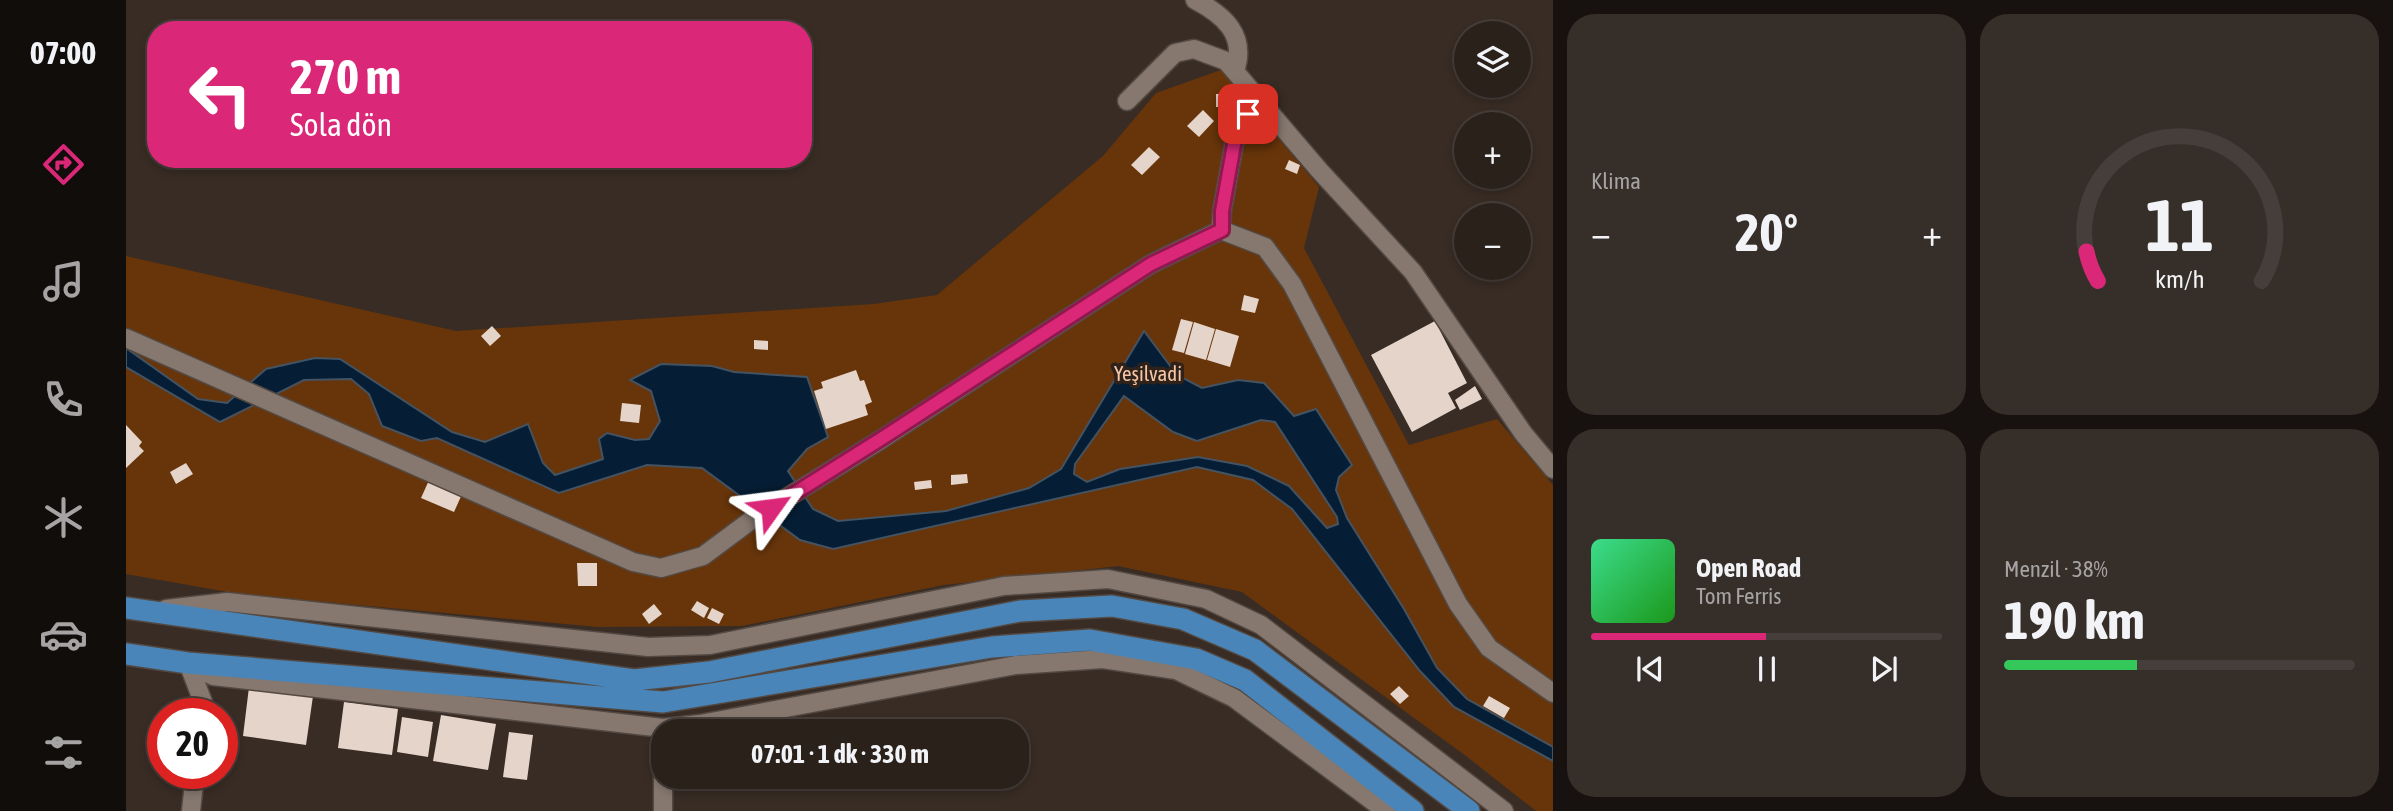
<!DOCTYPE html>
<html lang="tr">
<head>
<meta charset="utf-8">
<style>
  body { margin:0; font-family:"Asap Condensed",sans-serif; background:#362e28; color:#f1f3f6; height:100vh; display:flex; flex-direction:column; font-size:26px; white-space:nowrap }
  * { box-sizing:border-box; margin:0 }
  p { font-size:23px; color:#a5a3a3 }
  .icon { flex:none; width:38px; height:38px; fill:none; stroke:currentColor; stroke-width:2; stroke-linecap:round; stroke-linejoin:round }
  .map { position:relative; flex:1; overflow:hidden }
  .sheet { display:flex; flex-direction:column; gap:14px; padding:14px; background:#17120f; width:840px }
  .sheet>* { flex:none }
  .top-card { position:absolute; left:21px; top:21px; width:665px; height:147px; border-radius:28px; box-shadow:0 4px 10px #0003,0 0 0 2px #463e3a; background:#db2777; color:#fff; overflow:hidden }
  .fabs { position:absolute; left:1328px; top:21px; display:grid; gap:14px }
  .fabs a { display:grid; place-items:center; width:77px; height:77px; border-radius:50%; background:#2a211b; box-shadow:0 4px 10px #0003,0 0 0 2px #463e3a; font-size:35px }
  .speed { position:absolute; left:21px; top:698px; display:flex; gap:14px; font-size:35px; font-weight:700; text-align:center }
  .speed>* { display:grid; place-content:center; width:91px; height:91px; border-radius:50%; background:#2a211b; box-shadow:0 4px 10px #0003,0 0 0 2px #463e3a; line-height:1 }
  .speed .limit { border:10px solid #d22; background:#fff; color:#111 }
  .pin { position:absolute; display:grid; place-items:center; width:60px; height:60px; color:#fff; margin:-30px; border-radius:14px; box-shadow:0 4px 10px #0006 }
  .me { position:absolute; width:77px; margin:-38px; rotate:59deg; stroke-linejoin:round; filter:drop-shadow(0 0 5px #0008) }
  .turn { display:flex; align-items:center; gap:24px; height:147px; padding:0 28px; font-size:32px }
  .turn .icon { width:91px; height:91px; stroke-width:2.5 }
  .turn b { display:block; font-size:49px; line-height:60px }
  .big { font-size:52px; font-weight:700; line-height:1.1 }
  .sheet .widget { flex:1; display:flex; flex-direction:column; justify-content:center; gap:10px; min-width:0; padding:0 24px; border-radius:28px; background:#362e28 }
  .sheet .dial { align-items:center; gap:0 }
  .dial svg { height:182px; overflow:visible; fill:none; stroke:#463e3a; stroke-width:7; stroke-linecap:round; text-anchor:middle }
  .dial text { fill:#f1f3f6; stroke:none }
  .song { display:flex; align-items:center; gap:21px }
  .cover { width:84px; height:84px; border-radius:10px; background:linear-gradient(135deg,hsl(150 70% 55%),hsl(120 70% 35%)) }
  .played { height:7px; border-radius:4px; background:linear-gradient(90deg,#db2777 50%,#463e3a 50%) }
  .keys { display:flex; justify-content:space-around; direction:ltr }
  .heat { display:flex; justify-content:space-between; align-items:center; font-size:38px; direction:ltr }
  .charge { height:10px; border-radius:5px; background:linear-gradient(90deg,#34c759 38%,#463e3a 0) }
  .sheet .tiles { flex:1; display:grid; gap:14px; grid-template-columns:repeat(2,1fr) }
  .trip { position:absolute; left:525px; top:719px; width:378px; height:70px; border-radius:28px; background:#2a211b; box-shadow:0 4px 10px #0003,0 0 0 2px #463e3a; font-weight:700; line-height:70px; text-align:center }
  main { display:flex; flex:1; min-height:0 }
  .dock { display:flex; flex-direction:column; width:126px; justify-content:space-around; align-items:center; background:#110d0b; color:#a5a3a3 }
  .dock .icon { width:49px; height:49px }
  .dock .selected { color:#db2777 }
  .dock b { font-size:32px; color:#f1f3f6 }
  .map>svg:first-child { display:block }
  .green { fill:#68350a }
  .water { fill:#051e35; stroke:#445362; stroke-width:2; fill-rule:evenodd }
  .building { fill:#e4d4ca }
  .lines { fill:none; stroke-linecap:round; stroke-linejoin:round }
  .minor-casing { stroke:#534942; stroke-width:21 }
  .major-casing { stroke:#534942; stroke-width:24 }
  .minor { stroke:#86786f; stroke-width:18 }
  .major { stroke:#4985b8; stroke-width:21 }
  .route-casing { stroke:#8e194d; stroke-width:18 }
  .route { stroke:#db2777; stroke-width:12 }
  .labels { text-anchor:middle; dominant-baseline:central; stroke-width:7; stroke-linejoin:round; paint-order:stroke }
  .park-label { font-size:21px; fill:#f7c5a4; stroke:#2e221b }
</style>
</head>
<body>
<main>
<nav class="dock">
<b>07:00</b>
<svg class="icon selected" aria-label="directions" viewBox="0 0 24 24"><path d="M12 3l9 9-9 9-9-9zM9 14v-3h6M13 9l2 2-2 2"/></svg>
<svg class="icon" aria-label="music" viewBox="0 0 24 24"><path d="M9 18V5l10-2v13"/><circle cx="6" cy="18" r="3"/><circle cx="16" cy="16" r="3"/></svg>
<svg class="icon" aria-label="phone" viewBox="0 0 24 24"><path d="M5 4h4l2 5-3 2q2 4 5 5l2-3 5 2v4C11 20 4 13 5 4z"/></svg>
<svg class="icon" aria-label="climate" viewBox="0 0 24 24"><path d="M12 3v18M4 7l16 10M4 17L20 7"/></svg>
<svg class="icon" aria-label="car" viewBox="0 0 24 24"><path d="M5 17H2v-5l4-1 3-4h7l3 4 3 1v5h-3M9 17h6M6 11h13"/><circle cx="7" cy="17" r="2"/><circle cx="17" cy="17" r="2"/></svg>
<svg class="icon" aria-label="filters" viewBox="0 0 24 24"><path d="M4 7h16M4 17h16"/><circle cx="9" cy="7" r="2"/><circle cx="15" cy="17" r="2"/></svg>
</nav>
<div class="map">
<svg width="1427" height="811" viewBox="0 0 1427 811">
  <rect width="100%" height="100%" fill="#382c24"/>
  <!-- green -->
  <path class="green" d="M1095 70 1193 187 1178 248 1283 445 1371 419 1427 485V811H1410L1340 756 1116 592 992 566 818 585 616 626 472 627 113 594 0 574V256L330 331 748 304 811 295 977 156 1030 93Z"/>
  <!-- water -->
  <path class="water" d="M1018 331 1051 375 1076 388 1112 380 1138 383 1168 416 1190 409 1226 465 1213 477 1210 490 1221 518 1278 609 1311 668 1341 699 1427 747V761L1328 707 1294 671 1166 509 1127 480 1071 467 707 549 674 540 576 468 521 465 433 493 311 438 295 441 256 426 243 394 225 379 178 380 94 422 0 367V348L72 399 101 403 140 369 189 358 214 359 326 432 359 442 402 424 417 463 429 475 477 459 473 439 481 433 509 440 523 439 534 421 525 391 504 380 535 364 586 366 608 372 681 377 702 437 681 449 662 471 687 509 712 521 820 511 903 488 935 469ZM998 396 1047 432 1071 441 1135 420 1149 422 1211 517 1212 524 1201 528 1163 486 1121 466 1072 457 994 469 961 482 948 474 949 464Z"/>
  <!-- building -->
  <path class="building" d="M1090 94H1102V107H1090Z
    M1077 110 1088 121 1073 137 1061 126Z
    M1023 147 1034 157 1016 175 1005 165Z
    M1163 160 1174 165 1171 174 1159 169Z
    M1118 295 1133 299 1129 313 1115 310Z
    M1055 319 1067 322 1058 353 1046 350Z
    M1309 321 1341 383 1322 393 1330 408 1286 432 1245 355Z
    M1068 322 1089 329 1080 360 1059 354Z
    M366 326 375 336 364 346 355 336Z
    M1090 329 1113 336 1104 367 1081 360Z
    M628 340 642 341V350L628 349Z
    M730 370 734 381 738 380 746 402 739 405 742 415 700 429 688 391 697 388 695 382Z
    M1349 386 1356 399 1334 410 1329 400Z
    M496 403 515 405 513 423 494 421Z
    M0 425 16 442 13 446 18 451 0 468Z
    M60 463 67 474 50 484 44 472Z
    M841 474 842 483 825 485V475Z
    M304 478 337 492 328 512 295 498Z
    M805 480 806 488 789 490 788 482Z
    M451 563H471V586H452Z
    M571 601 583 608 578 618 565 610Z
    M528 604 536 614 523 624 516 614Z
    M586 608 598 614 593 624 581 618Z
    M1273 686 1283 696 1274 704 1264 694Z
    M123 687 187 696 180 745 117 736Z
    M1363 696 1384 708 1378 718 1357 706Z
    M218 702 272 709 266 755 212 748Z
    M315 715 370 724 362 770 307 761Z
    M276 717 307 722 302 757 271 752Z
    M383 732 407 735 401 780 377 777Z"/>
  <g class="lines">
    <defs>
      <path id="minor" d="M1069 0C1098 15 1121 35 1109 71
        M1001 101 1049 53 1068 49 1100 61 1193 170 1287 272 1397 433 1427 469
        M1095 230 1096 211 1111 128 1134 100
        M0 338 507 562 535 568 577 556 628 518 756 439 1025 264 1095 230 1139 247 1166 284 1332 604 1363 648 1427 693
        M40 609 101 602 522 647 584 645 878 586 982 579 1080 599 1135 625 1378 811
        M62 663 77 702 76 714
        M65 665 87 676 537 728 574 724 890 665 977 659 1050 670 1108 698 1260 811
        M65 811 69 774
        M537 811V728"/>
      <path id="major" d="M0 608 508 680 583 672 894 611 986 606 1057 619 1129 650 1343 811
        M0 654 62 663 537 702 866 647 964 640 1070 659 1119 680 1287 811"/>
    </defs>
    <!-- minor casing -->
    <use href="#minor" class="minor-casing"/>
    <!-- major casing -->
    <use href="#major" class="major-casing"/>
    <!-- minor -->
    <use href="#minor" class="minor"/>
    <!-- major -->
    <use href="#major" class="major"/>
  </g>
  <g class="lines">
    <defs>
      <path id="route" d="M645 508 755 439 1025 264 1096 230V211L1111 128 1122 114"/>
    </defs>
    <!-- route casing -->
    <use href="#route" class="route-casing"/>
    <!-- route -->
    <use href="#route" class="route"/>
  </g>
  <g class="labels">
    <!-- park labels -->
    <g class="park-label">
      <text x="1022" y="373">Yeşilvadi</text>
    </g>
  </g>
</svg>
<div class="fabs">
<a><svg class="icon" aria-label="layers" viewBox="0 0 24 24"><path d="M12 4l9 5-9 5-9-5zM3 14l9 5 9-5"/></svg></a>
<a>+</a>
<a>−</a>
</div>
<div class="speed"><div class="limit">20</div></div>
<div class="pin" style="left:1122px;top:114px;background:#d93025"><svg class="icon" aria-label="arrive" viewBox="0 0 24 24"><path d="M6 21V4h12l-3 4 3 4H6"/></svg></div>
<svg class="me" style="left:645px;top:508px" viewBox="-20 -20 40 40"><path d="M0-17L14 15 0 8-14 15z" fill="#db2777" stroke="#fff" stroke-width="4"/></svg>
<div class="trip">07:01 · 1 dk · 330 m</div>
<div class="top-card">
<div class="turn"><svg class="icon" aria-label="left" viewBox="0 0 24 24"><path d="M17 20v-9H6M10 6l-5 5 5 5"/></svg><div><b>270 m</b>Sola dön</div></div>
</div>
</div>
<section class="sheet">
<div class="tiles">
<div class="widget"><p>Klima</p>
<div class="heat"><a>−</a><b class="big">20°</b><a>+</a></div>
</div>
<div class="widget dial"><svg viewBox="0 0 100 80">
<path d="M14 69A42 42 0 1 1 86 69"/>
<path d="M14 69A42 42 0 0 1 9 56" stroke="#db2777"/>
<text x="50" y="56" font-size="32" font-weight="700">11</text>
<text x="50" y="72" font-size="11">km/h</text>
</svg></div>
<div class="widget">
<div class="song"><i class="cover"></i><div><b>Open Road</b><p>Tom Ferris</p></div></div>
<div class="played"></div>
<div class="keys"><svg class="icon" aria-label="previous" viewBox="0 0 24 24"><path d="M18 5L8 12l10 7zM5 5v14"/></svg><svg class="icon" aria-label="pause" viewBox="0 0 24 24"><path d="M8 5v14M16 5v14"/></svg><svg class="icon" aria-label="next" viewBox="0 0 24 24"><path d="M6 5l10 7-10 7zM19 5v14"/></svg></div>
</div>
<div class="widget"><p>Menzil · 38%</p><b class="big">190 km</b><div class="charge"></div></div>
</div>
</section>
</main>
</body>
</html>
